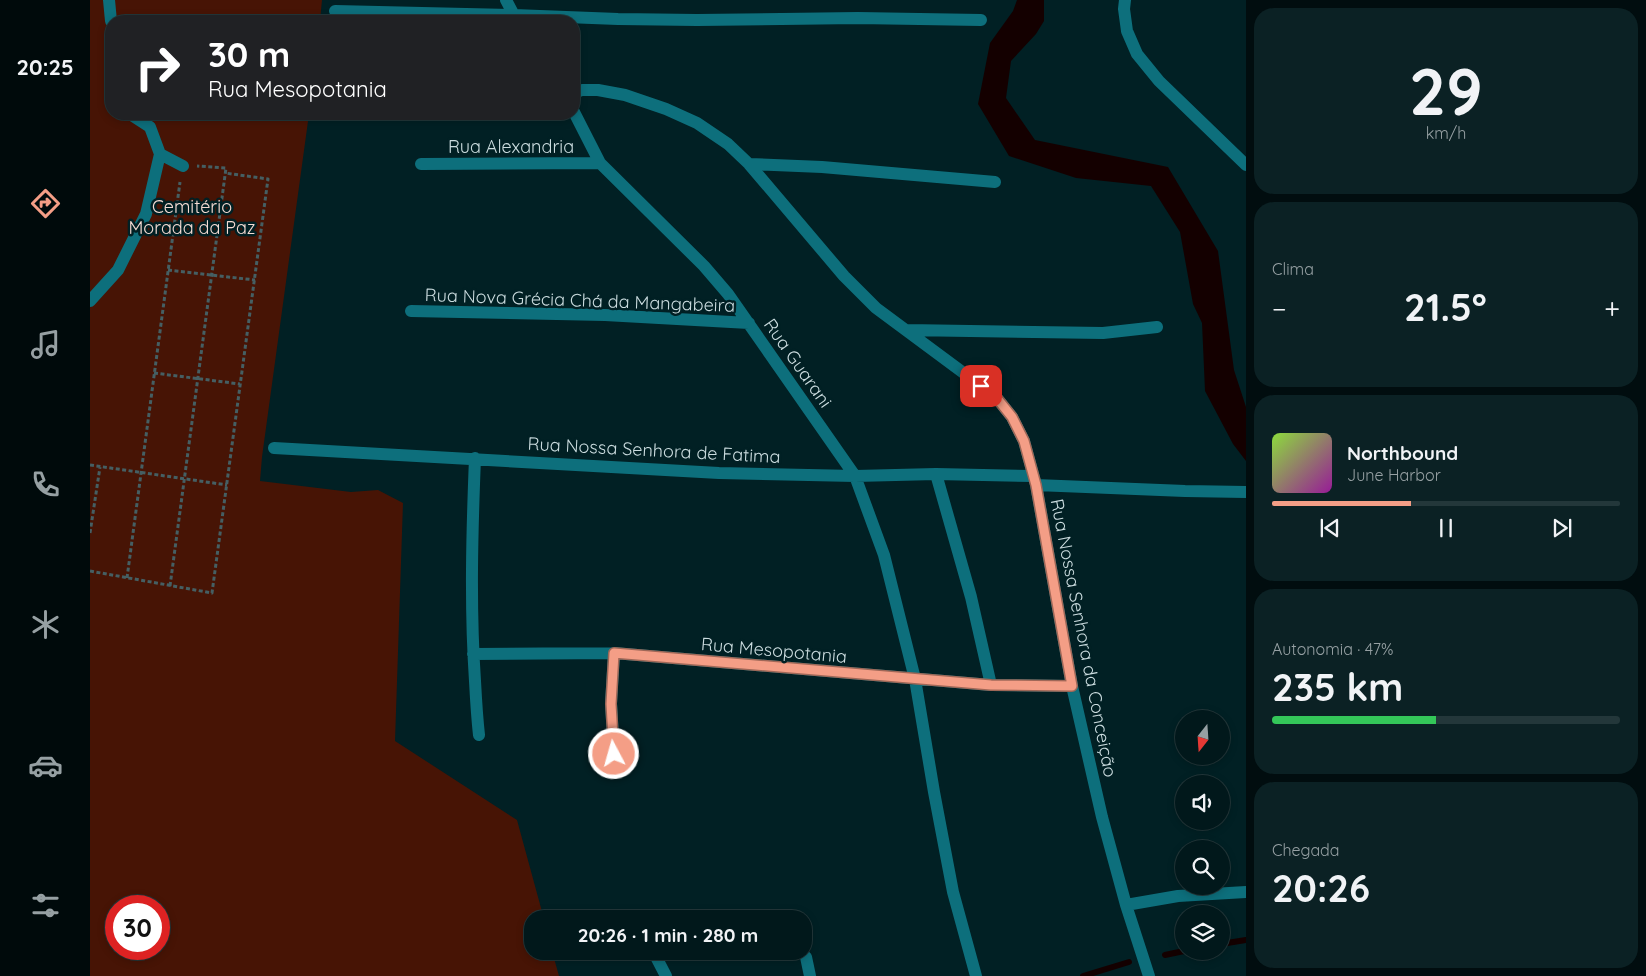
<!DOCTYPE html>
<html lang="pt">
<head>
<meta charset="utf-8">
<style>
  body { margin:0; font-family:Quicksand,sans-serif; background:#0b2124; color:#f1f3f6; height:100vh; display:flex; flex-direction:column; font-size:19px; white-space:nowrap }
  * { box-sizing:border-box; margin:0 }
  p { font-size:16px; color:#96a0a3 }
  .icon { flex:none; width:28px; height:28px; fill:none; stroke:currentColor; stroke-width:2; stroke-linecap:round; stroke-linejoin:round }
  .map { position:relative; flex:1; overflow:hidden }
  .details { display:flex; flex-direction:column; gap:8px; padding:8px; background:#010d0f; width:400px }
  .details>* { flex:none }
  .banner { position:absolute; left:15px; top:15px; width:475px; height:105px; border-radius:20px; box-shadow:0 2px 8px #0003,0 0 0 1px #23373a; background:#202124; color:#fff; overflow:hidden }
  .needle { width:32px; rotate:197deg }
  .controls { position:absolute; left:1085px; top:710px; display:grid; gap:10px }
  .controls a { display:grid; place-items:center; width:55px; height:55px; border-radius:50%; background:#01181b; box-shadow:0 2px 8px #0003,0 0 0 1px #23373a; font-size:25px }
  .speed { position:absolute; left:15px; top:895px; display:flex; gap:10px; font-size:25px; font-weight:700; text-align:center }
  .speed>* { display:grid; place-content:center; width:65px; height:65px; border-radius:50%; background:#01181b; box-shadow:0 2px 8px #0003,0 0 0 1px #23373a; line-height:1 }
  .speed .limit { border:8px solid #d22; background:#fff; color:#111 }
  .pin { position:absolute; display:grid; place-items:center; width:42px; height:42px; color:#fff; margin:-21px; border-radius:10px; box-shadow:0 2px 8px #0006 }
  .me { position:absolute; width:55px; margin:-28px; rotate:354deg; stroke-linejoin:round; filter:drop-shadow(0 0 4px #0008) }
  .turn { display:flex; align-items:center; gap:18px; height:105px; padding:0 20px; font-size:22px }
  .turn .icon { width:65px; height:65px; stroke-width:2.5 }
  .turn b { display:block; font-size:35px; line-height:42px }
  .big { font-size:38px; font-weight:700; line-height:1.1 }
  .details .card { flex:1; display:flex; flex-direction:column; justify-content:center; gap:8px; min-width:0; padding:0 18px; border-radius:20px; background:#0b2124 }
  .details .dial { align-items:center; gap:0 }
  .dial b { font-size:65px; line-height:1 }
  .song { display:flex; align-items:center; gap:15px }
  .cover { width:60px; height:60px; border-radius:8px; background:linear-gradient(135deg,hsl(90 70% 55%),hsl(300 70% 35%)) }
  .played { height:5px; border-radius:2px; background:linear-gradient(90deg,#f49e86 40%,#23373a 40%) }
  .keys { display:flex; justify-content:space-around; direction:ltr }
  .heat { display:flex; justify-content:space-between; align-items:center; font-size:28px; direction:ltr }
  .charge { height:8px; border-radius:4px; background:linear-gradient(90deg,#34c759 47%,#23373a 0) }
  .trip { position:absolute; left:434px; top:910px; width:288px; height:50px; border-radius:20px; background:#01181b; box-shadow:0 2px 8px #0003,0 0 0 1px #23373a; font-weight:700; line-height:50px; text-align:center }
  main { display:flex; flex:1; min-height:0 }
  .tab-bar { display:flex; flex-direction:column; width:90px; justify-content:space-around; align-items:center; background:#000a0b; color:#96a0a3 }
  .tab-bar .icon { width:35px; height:35px }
  .tab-bar .on { color:#f49e86 }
  .tab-bar b { font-size:22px; color:#f1f3f6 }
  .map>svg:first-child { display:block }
  .green { fill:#471405; fill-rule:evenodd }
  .water { fill:#140000 }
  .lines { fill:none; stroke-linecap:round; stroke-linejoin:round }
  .stream { stroke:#140000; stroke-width:6 }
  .path { stroke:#455f63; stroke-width:3; stroke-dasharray:4 2.5; stroke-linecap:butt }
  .minor { stroke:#0d6f7c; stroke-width:12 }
  .route-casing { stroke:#9f6757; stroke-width:12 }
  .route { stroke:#f49e86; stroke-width:9 }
  .labels { text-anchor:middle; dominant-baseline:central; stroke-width:5; stroke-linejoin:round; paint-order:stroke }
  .street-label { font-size:18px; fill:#cbdcdf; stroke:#012024 }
  .park-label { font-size:18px; fill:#f5dbd3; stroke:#012024 }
</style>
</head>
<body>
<main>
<nav class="tab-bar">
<b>20:25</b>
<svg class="icon on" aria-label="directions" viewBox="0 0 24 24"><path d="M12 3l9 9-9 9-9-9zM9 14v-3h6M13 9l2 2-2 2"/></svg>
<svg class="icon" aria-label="music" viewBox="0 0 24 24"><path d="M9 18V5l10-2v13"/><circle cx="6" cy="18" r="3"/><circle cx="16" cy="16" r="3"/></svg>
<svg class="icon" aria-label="phone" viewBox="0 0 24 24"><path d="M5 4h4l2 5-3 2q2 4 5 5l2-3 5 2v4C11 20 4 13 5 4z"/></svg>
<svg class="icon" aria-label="climate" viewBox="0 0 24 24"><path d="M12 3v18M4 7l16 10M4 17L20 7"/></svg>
<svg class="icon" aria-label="car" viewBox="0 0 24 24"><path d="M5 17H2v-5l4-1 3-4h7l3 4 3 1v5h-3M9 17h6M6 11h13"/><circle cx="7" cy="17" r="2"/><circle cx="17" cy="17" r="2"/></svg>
<svg class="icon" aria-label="filters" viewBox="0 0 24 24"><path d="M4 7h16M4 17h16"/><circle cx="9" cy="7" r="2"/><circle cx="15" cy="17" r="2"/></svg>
</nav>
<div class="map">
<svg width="1156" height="976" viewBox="0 0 1156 976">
  <rect width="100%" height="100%" fill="#012024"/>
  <!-- green -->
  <path class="green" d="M0 0H232L230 21H21V114H219L172 457 170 481 261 492 288 490 313 503 305 741 427 820 454 919H442V951H462L469 976H0ZM26 906H69V949H26Z"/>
  <!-- water -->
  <path class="water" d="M927 0H954V21L946 34 921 61 916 98 945 140 1078 167 1128 251 1144 370 1156 407V461L1143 444 1115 391 1112 323 1103 304 1090 232 1061 186 986 178 919 156 888 104 900 43 923 11Z"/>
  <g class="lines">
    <!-- stream -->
    <path class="stream" d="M1131 944 1156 940
      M1075 955 1094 951
      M993 976 1039 962"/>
    <!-- path -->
    <path class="path" d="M78 270 165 280
      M64 373 150 384
      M0 465 137 485
      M0 533 10 467
      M0 571 122 593 178 179 135 173
      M37 578 90 182
      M80 586 136 168 107 166"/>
    <!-- minor -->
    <path class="minor" d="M19 0 21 21
      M416 0 426 19
      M1035 0 1034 9 1037 31 1047 54 1069 81 1156 165
      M245 11 424 15 528 19 607 20 768 18 891 20
      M484 93 492 90H508L535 95 576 109 607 123 638 144 659 164 754 276 786 308 906 397 922 417 934 441 946 485 982 686 1012 817 1036 905 1059 976
      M484 112 510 163 614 266 638 294 765 476 794 555 825 679 844 792 863 892 886 976
      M40 114 60 127 70 154 93 166
      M331 164 510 163
      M659 164 732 167 905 182
      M0 301 28 270 56 214 70 154
      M321 311 515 315 659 323
      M816 330 1013 333 1067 327
      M184 448 629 473 765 476 846 474 943 476
      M385 458C382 533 380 607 385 681 386 700 387 717 389 735
      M846 474 881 597 901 685
      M946 485 1095 491 1156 492
      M524 653 521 703 524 754
      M383 654 524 653 901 685 982 686
      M1036 905 1088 896 1156 892
      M563 951 576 976
      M716 957 720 976"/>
  </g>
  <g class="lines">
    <defs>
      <path id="route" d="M524 754 521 704 524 653 901 685 982 686 946 485 934 441 922 417 906 397 891 386"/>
    </defs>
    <!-- route casing -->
    <use href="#route" class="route-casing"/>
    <!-- route -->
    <use href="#route" class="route"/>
  </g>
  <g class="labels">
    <!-- street labels -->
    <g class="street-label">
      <text x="421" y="146">Rua Alexandria</text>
      <text transform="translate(490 300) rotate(2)">Rua Nova Grécia Chá da Mangabeira</text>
      <text transform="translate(708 363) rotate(55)">Rua Guarani</text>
      <text transform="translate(564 450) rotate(3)">Rua Nossa Senhora de Fatima</text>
      <text transform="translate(994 638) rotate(79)">Rua Nossa Senhora da Conceição</text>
      <text transform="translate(684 650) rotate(5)">Rua Mesopotania</text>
    </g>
    <!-- park labels -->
    <g class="park-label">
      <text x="102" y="206">Cemitério<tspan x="102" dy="21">Morada da Paz</tspan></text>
    </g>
  </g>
</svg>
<div class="controls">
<a><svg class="needle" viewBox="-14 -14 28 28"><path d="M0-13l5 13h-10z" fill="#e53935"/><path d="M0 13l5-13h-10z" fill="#96a0a3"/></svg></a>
<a><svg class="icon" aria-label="sound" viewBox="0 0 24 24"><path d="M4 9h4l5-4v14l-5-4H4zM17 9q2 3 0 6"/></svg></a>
<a><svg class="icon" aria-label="search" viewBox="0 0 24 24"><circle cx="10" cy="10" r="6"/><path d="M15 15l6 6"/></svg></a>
<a><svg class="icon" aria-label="layers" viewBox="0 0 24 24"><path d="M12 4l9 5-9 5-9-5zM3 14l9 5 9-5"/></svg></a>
</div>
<div class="speed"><div class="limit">30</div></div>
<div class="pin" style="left:891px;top:386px;background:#d93025"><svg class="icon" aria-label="arrive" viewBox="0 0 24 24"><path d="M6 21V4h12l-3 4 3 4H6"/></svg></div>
<svg class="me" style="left:524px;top:754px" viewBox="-20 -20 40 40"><circle r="17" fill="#f49e86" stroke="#fff" stroke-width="3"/><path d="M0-11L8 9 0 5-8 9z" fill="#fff"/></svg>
<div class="trip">20:26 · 1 min · 280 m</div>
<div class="banner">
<div class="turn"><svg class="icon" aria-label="right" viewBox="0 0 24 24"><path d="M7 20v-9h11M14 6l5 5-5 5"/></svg><div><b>30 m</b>Rua Mesopotania</div></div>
</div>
</div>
<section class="details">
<div class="card dial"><b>29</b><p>km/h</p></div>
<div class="card"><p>Clima</p>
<div class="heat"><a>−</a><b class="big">21.5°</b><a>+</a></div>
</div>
<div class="card">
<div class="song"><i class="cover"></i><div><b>Northbound</b><p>June Harbor</p></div></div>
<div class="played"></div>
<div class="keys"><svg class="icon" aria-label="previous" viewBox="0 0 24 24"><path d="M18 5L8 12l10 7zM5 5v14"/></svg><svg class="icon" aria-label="pause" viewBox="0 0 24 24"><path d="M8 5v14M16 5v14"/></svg><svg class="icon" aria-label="next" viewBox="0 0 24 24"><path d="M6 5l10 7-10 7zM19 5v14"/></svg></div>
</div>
<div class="card"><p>Autonomia · 47%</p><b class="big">235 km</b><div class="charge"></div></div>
<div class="card"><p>Chegada</p><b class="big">20:26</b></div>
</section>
</main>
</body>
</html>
